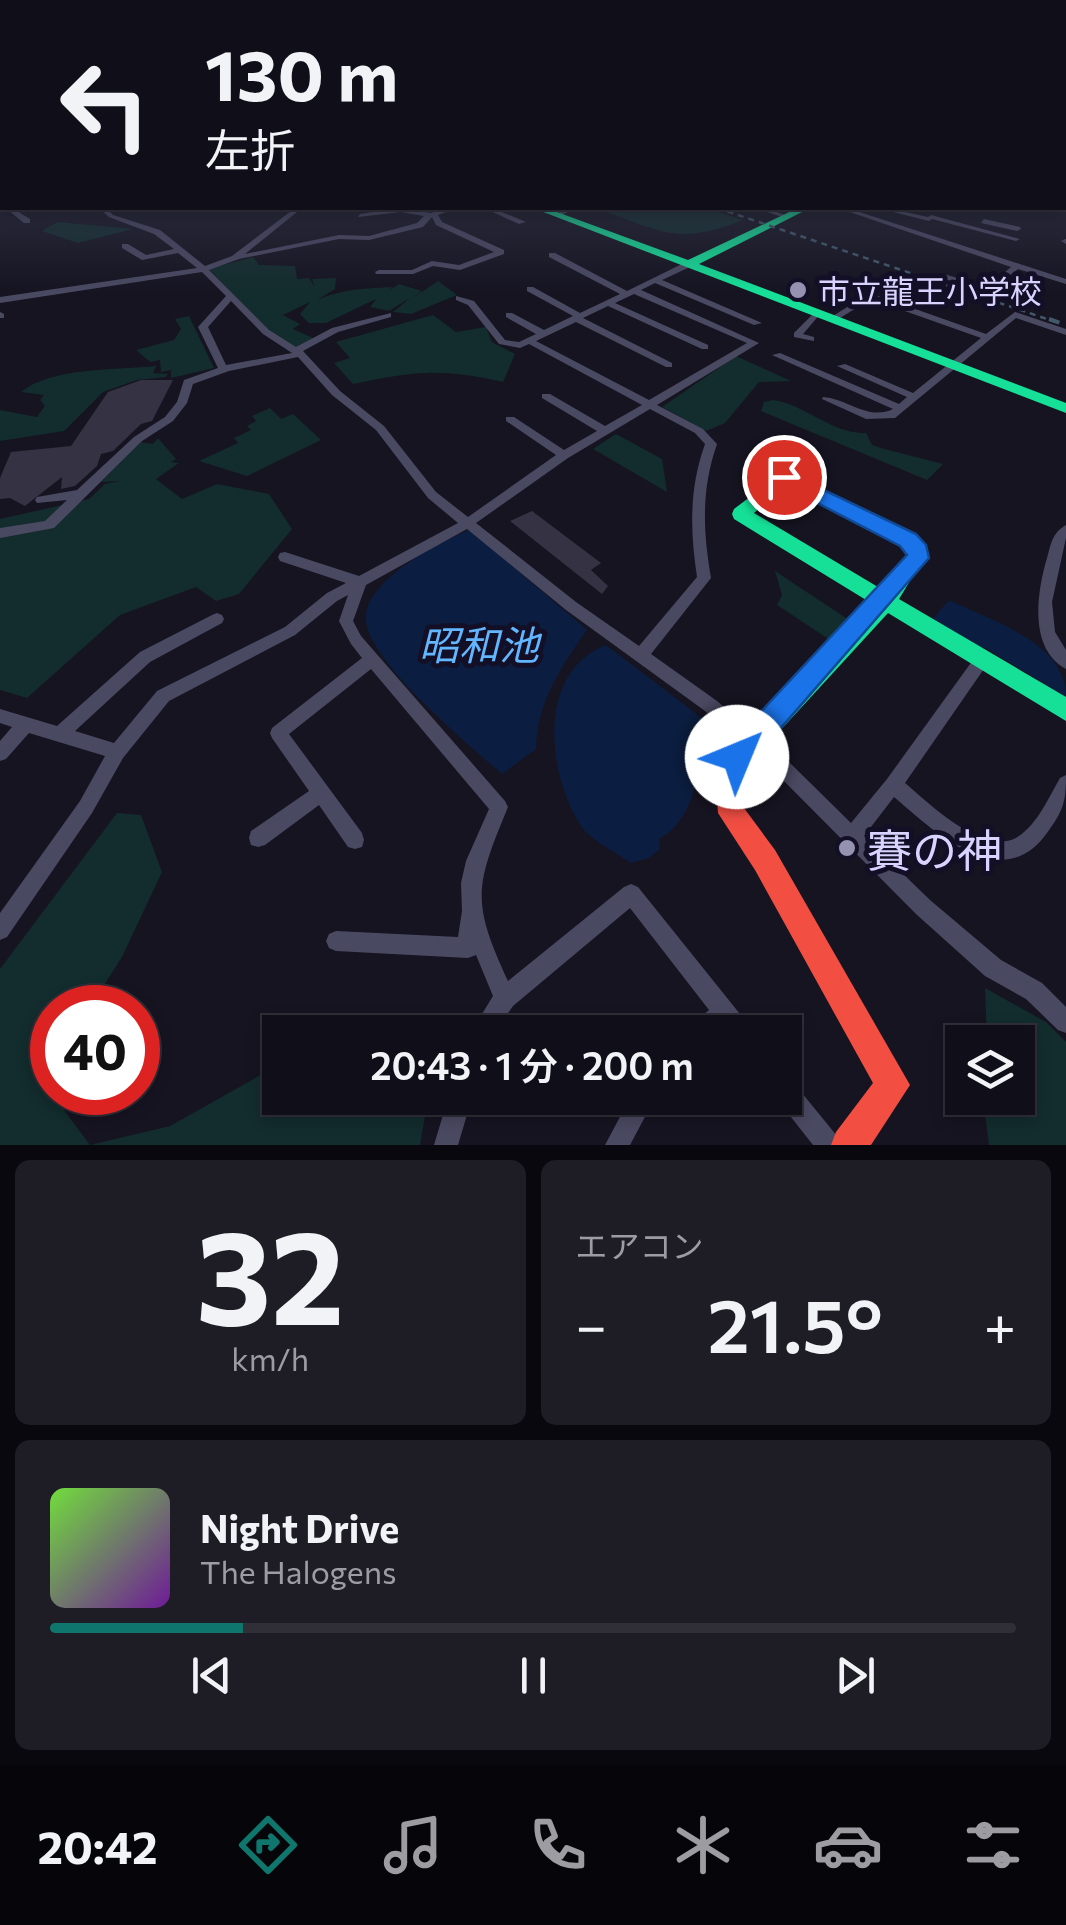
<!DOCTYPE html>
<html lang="ja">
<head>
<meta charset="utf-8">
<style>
  body { margin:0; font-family:Commissioner,"Noto Sans JP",sans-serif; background:#1e1d26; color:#f1f3f6; height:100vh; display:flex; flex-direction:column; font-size:38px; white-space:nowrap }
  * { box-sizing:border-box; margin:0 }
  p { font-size:32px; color:#9c9ca2 }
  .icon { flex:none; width:55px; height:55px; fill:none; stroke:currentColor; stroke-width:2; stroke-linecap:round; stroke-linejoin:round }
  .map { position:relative; height:1145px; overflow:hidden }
  .sheet { display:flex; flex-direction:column; gap:15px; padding:15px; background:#09080e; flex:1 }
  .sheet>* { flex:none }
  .banner { position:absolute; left:0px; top:0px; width:1068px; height:210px; box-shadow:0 5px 15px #0003,0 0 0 2px #302f38; background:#100f19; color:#f1f3f6; overflow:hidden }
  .fabs { position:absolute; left:945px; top:1025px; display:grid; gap:20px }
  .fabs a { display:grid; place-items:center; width:90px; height:90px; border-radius:0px; background:#100f19; box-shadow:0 5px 15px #0003,0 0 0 2px #302f38; font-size:50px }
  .speed { position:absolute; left:30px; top:985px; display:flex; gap:20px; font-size:50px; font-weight:700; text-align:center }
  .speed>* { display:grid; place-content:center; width:130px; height:130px; border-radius:50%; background:#100f19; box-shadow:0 5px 15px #0003,0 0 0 2px #302f38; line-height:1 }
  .speed .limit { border:15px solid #d22; background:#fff; color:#111 }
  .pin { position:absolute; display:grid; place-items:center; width:85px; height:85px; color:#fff; margin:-42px; border:5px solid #fff; border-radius:50%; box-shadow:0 2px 10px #0007 }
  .me { position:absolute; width:110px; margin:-55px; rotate:45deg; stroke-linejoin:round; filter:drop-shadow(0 0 8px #0008) }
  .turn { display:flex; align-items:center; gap:35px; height:210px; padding:0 40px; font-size:45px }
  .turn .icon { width:130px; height:130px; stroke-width:2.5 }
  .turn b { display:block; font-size:70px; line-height:85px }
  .big { font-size:75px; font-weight:600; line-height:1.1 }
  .sheet .card { flex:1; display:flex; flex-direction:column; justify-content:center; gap:15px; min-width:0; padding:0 35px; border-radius:15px; background:#1e1d26 }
  .sheet .dial { align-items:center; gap:0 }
  .dial b { font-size:130px; line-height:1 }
  .song { display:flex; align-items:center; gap:30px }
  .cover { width:120px; height:120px; border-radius:15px; background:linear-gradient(135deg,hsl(100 70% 55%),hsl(280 70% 35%)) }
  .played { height:10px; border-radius:5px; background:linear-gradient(90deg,#0f766e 20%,#302f38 20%) }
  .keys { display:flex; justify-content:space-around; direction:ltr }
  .heat { display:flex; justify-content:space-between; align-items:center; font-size:55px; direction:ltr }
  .sheet .tiles { flex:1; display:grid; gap:15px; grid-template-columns:1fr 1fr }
  .card:last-child { grid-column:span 2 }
  .trip { position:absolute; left:262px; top:1015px; width:540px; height:100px; border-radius:0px; background:#100f19; box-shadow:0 5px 15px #0003,0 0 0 2px #302f38; font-weight:600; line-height:100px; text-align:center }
  .menu { display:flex; height:160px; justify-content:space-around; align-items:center; background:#06060a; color:#9c9ca2 }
  .menu .icon { width:70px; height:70px }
  .menu .on { color:#0f766e }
  .menu b { font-size:45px; color:#f1f3f6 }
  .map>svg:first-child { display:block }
  .green { fill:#132c2d }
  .water { fill:#0b1e41 }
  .building { fill:#343243 }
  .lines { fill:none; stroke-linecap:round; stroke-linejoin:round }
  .street { fill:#4a4962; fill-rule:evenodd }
  .fast { fill:#16e098; fill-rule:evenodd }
  .slow { fill:#ffcf43; fill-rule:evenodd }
  .jam { fill:#f24e42; fill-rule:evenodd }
  .rail-far1 { stroke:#43596b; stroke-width:2.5; stroke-dasharray:6 5; stroke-linecap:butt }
  .rail { stroke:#43596b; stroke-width:4; stroke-dasharray:11 9; stroke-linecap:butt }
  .route { fill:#1a73e8; stroke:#114b97; stroke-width:2.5 }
  .poi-dot { fill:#9591b1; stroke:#130f26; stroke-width:4 }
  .labels { text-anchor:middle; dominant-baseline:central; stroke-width:10; stroke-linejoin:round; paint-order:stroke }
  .far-poi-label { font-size:32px; fill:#d9d4ff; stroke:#130f26; text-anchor:start }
  .water-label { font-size:40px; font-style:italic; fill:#62b6ff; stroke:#130f26 }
  .near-poi-label { font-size:45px; fill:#d9d4ff; stroke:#130f26; text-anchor:start }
</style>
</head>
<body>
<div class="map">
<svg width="1066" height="1145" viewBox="0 0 1066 1145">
  <rect width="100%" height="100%" fill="#161421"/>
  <!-- green -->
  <path class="green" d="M596 208H706L743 220C676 247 659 230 596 208Z
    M57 222 133 229 78 243 42 231Z
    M253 257 259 265 295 266 297 279 309 278 315 287 312 279 336 278 335 289 317 300C341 289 368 288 393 287L389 291 399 284 422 291 411 299 438 281 457 295 411 314 393 312 410 298 389 311 370 307 376 299 326 323H309L300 314 310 302 283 315 300 324 293 329 313 338 297 349 268 331 209 269Z
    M433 315 456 332 486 327 492 342 515 354 503 382C440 368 416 371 353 384L334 363 350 358 336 342Z
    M189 316 214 368 171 378V370L161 372 160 360 150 362 136 350 174 340 181 329 175 319Z
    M736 356 791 381 759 382 725 423 706 431 662 407Z
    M156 366 153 373 168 374 166 377 137 380 103 392 64 431 0 441V410L37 417 45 406 40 400 44 395 21 392C51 367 118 370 156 366Z
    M773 400C805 404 831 434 866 433L872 445 881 448 943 464 927 480 761 411 764 402Z
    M270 408 281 419 293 414 321 440 247 476 199 461 238 443 234 438 251 430 247 426 256 421 252 416Z
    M616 434 662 459 667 492 593 449Z
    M158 438 176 459 171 462 179 463 156 479 182 499 217 484 269 494 292 529 239 594 216 601 196 587 120 615 27 698 0 690V519L89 499 105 484 120 481 101 482 141 442 153 444Z
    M775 571 852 622 833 642 777 605 782 595Z
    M117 813 141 815 162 872 122 957 90 1007 52 1008V1092L67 1093 64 1110 90 1145 170 1126 268 1071H280V1098H428L420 1145H0V969Z
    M985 988 1046 1022 1066 1042V1145H989L983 1098H1018V1042H987Z"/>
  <!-- water -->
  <path class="water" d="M470 530 587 630C561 667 537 702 536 749L502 774C471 746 360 656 366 614 371 578 440 541 470 530Z
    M949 600C991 621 1066 642 1066 697L984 647 980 652 931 621Z
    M606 645 707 722C699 763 698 818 659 839L660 849 649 858 631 863C616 852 591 841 581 826 547 774 536 672 606 645Z"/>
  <!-- building -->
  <path class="building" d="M141 380H173L152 421 141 424 113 451 101 454 97 466 75 486 61 489 62 477 25 506 10 498 0 499V478L11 452 71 446 108 392Z
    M532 511 601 563 591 570 608 586 602 594 510 521Z"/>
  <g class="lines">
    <!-- street -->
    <path class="street" d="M1065 146H1066V150H1065Z
      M0 164 2 165V169L0 168Z
      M1065 183H1066V188H1065Z
      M1065 197H1066V201H1065Z
      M13 208H23L17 211 30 219V223H24L8 210Z
      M99 208H106L113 215 160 230 205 266 232 256 295 208H302L245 254 339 235 369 236 417 223 424 216 401 212 358 217 360 214 401 208 431 213 448 208H457L438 215 442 222 504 250V254L460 270 433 266 413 274H376L375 272 379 270H412L432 261 459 265 494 252 436 225 432 217 423 227 369 240 339 239 239 259 209 270 269 330 296 347 332 328 391 313V317L338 332 303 351 340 391 384 426 436 492 468 517 556 455 506 421V417H514L564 450 597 431 542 398V394H550L605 426 642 405 529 344 520 348 499 344 468 305 456 300V296L474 301 505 340 519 342 536 334 506 317V313H512L544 330 573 316 527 291V287H533L580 313 620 294 549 257V253H555L627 291 686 262H692V266L662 280 762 323 754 325 655 283 641 290 759 343 657 405 703 429 717 444C701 490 703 531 711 578L651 654 717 701 789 762 851 823 887 779 978 653 983 652 988 653 991 658 988 663 905 783C930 804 985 859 1019 836 1038 823 1049 797 1060 778L1066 775C1066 803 1063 811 1047 833 1001 897 934 831 894 797L864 836 930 900 1001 960 1042 983 1066 1007V1033L1058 1030 1026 999 985 976 916 914 777 774 705 711 566 610 467 529 366 585 353 621 361 636 505 801 508 807C475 887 471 901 508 981L624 887 631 884 638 887 748 1024 751 1032H726L723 1028 717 1032H690L693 1024 709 1010 630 908 513 1006 495 1032H471L493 996 476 955 468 958 336 951 329 948 326 941 329 934 336 931 458 937 462 911 461 883 466 861 489 809 371 669 289 734 362 833 364 840 362 847 355 849 348 847 319 805 265 845 258 847 251 845 249 838 251 831 309 791 272 738 270 733 272 728 362 658 351 644 339 621 348 595 337 601 295 635 169 701 123 758 92 813 7 937 0 940V913L80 801 105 756 29 733 6 759 0 761V741L12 727 0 723V709L57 726 140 652 212 615 217 613 222 615 224 619 222 623 150 662 75 731 114 743 157 691 285 627 327 593 346 583 280 561 278 557 280 553 285 552 359 576 458 523 428 498 376 430 332 395 298 357 229 371 193 384 187 403 173 421 142 441 54 528 0 538V528L45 521 67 500 37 503 35 500 37 497 77 490 134 437 165 417 177 402 184 380 218 368 198 327 226 296 202 272 0 303V297L197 268 178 253 142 260 122 248V244H128L146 255 174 249 154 234 109 217ZM634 294 747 343 649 400 536 341 576 322 666 367H672V363L583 318 608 306 702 349H708V345L615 303ZM231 301 263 334 292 353 226 365 208 327ZM650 409 695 433 705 444C689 489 690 530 697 577L639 646 576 602 476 523 568 458Z
      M484 208H492L526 222 519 224Z
      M569 208H577L559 216 554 215Z
      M755 208H764L791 217 785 218Z
      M838 208H847L1066 279V284L1018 269C991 294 971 292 940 276L944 274C975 283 985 291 1011 267Z
      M877 208H887L928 217 931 215 1020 239 1016 241 932 219 929 221Z
      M984 219 1020 227 1021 229 1017 231 981 223Z
      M1065 239H1066V244L1061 241Z
      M870 293 986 334 1015 312 1066 329V335L1016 318 895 418 866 419 822 399 823 397C848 399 868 421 893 409L772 355 780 353 899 404 907 397 837 366 845 364 913 393 981 338 871 299 835 321 828 319Z
      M817 310 821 313 803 334 814 337V341L794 337V333Z
      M0 312 4 314V318H0Z
      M1066 525V538L1052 602 1055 632 1066 650V669C1028 648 1037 592 1047 558 1051 544 1052 533 1066 525Z
      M785 1078 793 1082 837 1136 840 1145H813L776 1098H785Z
      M448 1098H472L458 1145H434Z
      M630 1098H655L630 1145H605Z"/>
    <!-- fast -->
    <path class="fast" d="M1065 160H1066V166H1065Z
      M533 208H546L688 260 798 208H810L699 264 1066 403V413Z
      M784 471 915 535 928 551 899 599 1066 697V721L888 613 776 735 767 738 758 735 755 727 758 719 871 603 734 519 732 514 734 509ZM786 485 901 545 908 552 883 590 754 513Z"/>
    <!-- slow -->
    <path class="slow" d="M0 202H2L4 208H0Z"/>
    <!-- jam -->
    <path class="jam" d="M767 716 776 719 779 727 741 775 744 808 775 850 910 1085 871 1145H831L836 1132 873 1083 755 870 718 813 715 773 719 764 728 749 758 719Z"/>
    <!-- rail-far1 -->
    <path class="rail-far1" d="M717 208 1056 322"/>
    <!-- rail -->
    <path class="rail" d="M1049 319 1066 325"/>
  </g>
  <!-- sky -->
  <linearGradient id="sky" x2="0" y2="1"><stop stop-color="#0c0b12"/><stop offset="0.45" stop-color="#363a4e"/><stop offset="1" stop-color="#363a4e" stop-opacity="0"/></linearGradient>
  <rect width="1066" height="293" fill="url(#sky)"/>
  <!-- route -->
  <path class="route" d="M784 471 916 534 926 545 929 558 747 767 737 771 727 767 722 757 727 748 907 555 900 546 777 482V473Z"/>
  <!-- markers -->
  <g class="poi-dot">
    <circle cx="798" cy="290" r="10"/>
    <circle cx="847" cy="848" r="10"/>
  </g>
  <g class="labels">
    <!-- far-poi labels -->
    <g class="far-poi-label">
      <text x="818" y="290">市立龍王小学校</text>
    </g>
    <!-- water labels -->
    <g class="water-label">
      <text x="479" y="643">昭和池</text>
    </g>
    <!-- near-poi labels -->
    <g class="near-poi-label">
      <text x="867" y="848">賽の神</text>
    </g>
  </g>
</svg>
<div class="fabs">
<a><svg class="icon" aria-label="layers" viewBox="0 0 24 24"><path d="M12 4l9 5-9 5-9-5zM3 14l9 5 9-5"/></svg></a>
</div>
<div class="speed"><div class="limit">40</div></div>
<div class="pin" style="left:784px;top:477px;background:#d93025"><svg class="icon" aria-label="arrive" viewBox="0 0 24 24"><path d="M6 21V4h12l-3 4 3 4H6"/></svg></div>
<svg class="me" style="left:737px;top:757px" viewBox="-20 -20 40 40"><circle r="19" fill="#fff"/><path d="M0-13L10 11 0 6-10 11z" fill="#1a73e8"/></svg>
<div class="trip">20:43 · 1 分 · 200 m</div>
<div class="banner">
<div class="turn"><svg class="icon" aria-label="left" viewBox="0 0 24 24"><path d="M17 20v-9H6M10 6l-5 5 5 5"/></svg><div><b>130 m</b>左折</div></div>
</div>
</div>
<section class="sheet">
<div class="tiles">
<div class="card dial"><b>32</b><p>km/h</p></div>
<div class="card"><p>エアコン</p>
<div class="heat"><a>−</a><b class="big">21.5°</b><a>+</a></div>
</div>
<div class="card">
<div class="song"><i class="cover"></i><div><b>Night Drive</b><p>The Halogens</p></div></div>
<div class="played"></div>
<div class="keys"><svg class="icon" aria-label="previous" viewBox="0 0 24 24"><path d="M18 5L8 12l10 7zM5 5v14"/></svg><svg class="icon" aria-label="pause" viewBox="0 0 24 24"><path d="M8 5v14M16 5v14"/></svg><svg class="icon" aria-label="next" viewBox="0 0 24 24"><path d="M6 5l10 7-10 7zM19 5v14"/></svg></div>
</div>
</div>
</section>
<nav class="menu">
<b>20:42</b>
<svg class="icon on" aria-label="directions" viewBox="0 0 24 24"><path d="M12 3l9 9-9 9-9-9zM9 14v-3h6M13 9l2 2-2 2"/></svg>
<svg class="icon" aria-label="music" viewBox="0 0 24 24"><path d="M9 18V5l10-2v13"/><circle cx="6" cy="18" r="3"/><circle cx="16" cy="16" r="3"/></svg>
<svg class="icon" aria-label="phone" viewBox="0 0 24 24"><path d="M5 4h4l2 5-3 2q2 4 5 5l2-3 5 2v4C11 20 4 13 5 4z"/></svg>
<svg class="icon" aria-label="climate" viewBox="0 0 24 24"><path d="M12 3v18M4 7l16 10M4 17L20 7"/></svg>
<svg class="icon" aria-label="car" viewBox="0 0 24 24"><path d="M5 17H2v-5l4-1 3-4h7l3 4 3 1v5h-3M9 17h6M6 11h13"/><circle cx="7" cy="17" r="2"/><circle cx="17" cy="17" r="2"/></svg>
<svg class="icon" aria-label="filters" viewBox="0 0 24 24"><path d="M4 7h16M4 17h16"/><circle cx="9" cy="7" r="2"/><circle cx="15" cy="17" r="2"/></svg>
</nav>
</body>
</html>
